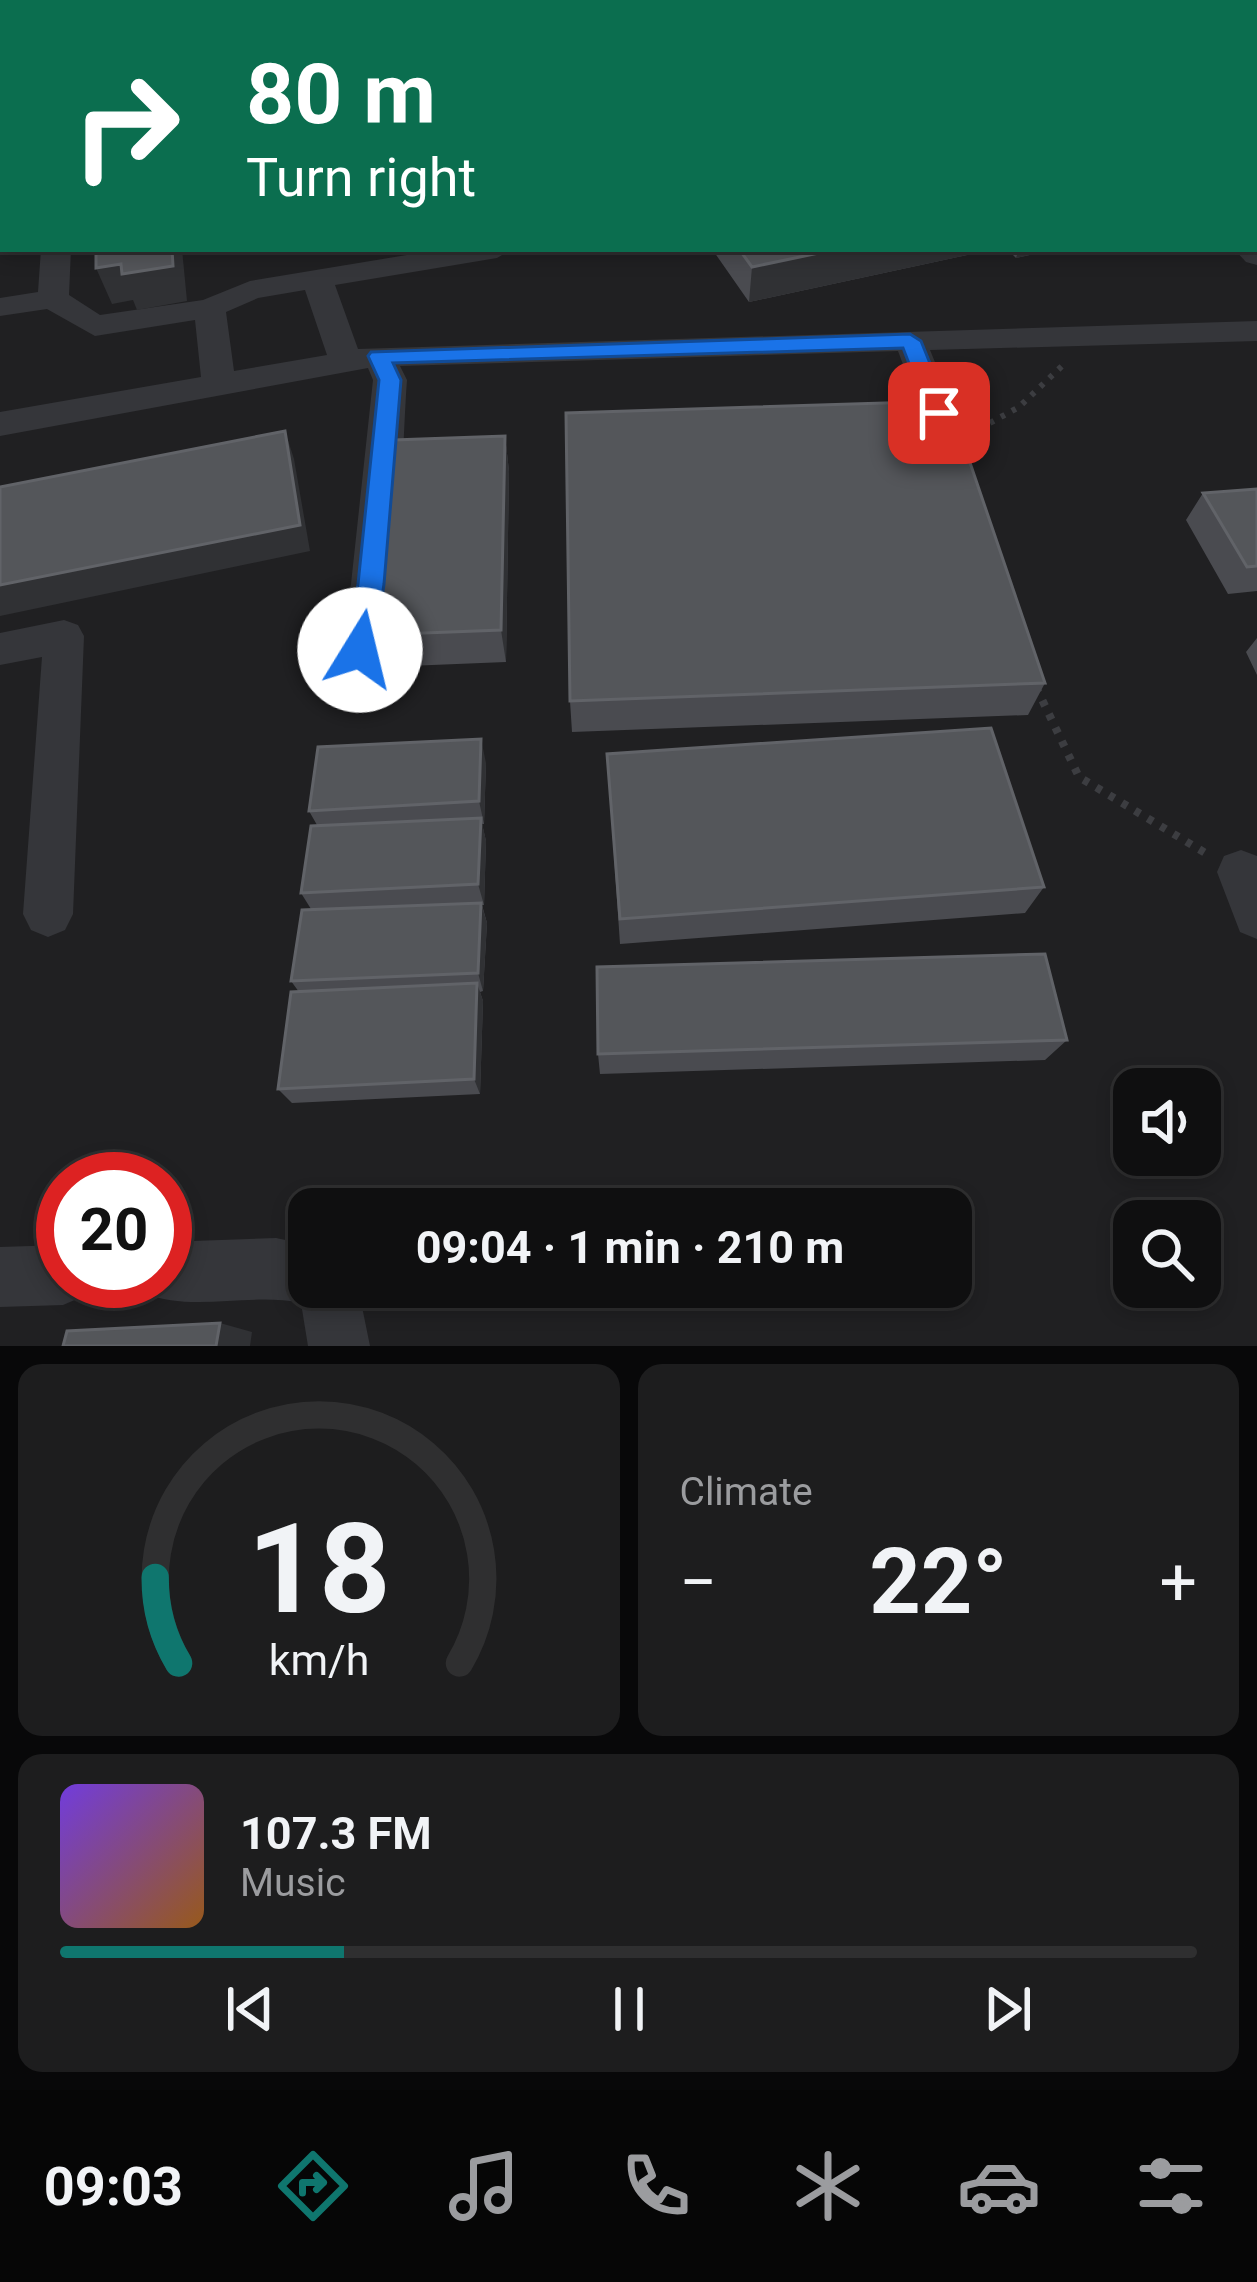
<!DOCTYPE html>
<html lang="en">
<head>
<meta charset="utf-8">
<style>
  body { margin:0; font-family:Roboto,sans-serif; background:#1d1d1e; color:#f1f3f6; height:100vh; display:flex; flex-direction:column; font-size:45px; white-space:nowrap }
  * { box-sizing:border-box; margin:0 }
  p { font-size:39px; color:#9b9c9f }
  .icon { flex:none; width:66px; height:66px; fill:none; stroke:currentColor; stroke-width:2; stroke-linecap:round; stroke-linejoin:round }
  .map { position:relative; height:1346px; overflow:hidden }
  .sheet { display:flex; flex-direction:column; gap:18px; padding:18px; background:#080809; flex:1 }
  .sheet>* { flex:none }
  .hud { position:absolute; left:0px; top:0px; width:1257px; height:252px; box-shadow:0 6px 18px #0003,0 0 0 3px #2f2f30; background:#0b6e4f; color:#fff; overflow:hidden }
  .fabs { position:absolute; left:1113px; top:1068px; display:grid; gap:24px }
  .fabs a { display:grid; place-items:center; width:108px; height:108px; border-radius:24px; background:#0f0f10; box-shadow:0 6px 18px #0003,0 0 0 3px #2f2f30; font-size:60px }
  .speed { position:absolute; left:36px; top:1152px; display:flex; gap:24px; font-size:60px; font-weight:700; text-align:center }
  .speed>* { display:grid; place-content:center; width:156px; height:156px; border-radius:50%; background:#0f0f10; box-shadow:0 6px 18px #0003,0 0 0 3px #2f2f30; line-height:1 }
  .speed .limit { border:18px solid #d22; background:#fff; color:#111 }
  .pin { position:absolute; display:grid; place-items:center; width:102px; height:102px; color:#fff; margin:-51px; border-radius:24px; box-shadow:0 6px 18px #0006 }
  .me { position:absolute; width:132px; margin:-66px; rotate:9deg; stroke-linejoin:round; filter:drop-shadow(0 0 9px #0008) }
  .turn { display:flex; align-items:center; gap:42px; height:252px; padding:0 48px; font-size:54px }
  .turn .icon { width:156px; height:156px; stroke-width:2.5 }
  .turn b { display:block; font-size:84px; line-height:102px }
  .big { font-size:90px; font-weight:700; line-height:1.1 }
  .sheet .widget { flex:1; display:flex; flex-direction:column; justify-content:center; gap:18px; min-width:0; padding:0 42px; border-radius:24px; background:#1d1d1e }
  .sheet .dial { align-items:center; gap:0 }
  .dial svg { height:312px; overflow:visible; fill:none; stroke:#2f2f30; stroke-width:7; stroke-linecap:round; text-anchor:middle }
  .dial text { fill:#f1f3f6; stroke:none }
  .song { display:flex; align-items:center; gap:36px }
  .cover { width:144px; height:144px; border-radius:18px; background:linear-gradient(135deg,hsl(260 70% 55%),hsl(30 70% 35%)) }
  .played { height:12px; border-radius:6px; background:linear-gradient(90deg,#0f766e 25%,#2f2f30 25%) }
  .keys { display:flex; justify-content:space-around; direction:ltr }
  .heat { display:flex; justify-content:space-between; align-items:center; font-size:66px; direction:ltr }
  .sheet .tiles { flex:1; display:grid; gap:18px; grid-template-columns:1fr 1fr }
  .widget:last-child { grid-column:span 2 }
  .trip { position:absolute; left:288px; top:1188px; width:684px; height:120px; border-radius:24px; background:#0f0f10; box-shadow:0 6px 18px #0003,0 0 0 3px #2f2f30; font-weight:700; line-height:120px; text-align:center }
  .tabs { display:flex; height:192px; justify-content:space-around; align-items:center; background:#060606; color:#9b9c9f }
  .tabs .icon { width:84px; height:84px }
  .tabs .current { color:#0f766e }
  .tabs b { font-size:54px; color:#f1f3f6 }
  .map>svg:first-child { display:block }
  .built { fill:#202022; fill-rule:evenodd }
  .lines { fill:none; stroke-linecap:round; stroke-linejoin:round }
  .path-far1 { stroke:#3c3d41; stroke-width:6; stroke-dasharray:4.5 8; stroke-linecap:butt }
  .path { stroke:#3c3d41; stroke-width:8; stroke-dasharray:6 9; stroke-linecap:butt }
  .minor { fill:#35363a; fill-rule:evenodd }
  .wall { fill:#4a4b50 }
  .shaded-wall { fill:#303134 }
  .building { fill:#54565a; stroke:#616368; stroke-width:3 }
  .route { fill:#1a73e8; stroke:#114b97; stroke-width:3 }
</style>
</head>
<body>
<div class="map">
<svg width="1257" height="1346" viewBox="0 0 1257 1346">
  <rect width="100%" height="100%" fill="#141415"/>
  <!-- built -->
  <path class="built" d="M0 0H1257V1346H0ZM3 3H1254V249H3ZM1134 1089H1200V1155H1134ZM63 1179H165V1281H63ZM309 1209H951V1287H309ZM1134 1221H1200V1287H1134Z"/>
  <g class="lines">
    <!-- path-far1 -->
    <path class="path-far1" d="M979 429 1019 407 1062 366"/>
    <!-- path -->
    <path class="path" d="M1036 687 1079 777 1207 854"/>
    <!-- minor -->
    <path class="minor" d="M268 0H290L291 3H269Z
      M456 0H478V3H456Z
      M970 0H993L995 3H972Z
      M1174 0H1199L1201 3H1176Z
      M1225 0H1257V5L1223 3Z
      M0 61H3V75H0Z
      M0 184H3V200H0Z
      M1254 241 1257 242V265L1246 262 1234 249H1254Z
      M41 249H71L69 295 100 315 203 300 250 281 443 249H512L497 258 335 285 358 349 1257 321V341L930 350 971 450 966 459H940L935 450 898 351 400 366 407 380C402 444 401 611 375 661L360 665 345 661 339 649 351 584 373 380 368 368 0 436V412L201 377 195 320 95 336 47 309 0 316V298L38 292ZM305 290 327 355 234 371 226 312 258 298Z
      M64 620 78 625 84 636 73 914 65 930 48 937 31 930 23 914 42 657 0 665V633Z
      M1241 850 1257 856V939L1240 932 1217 872 1224 856Z
      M276 1238 309 1245V1287H358L370 1346H308L301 1303C250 1292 192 1313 144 1293L139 1281H165V1242Z
      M63 1245V1281H90L84 1296 63 1305 0 1307V1247Z"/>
  </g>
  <!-- wall -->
  <path class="wall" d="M831 0H914L913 3H834Z
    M712 249H995L749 302Z
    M1007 249H1057L1016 258Z
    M505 436 509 471 506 662 383 667 373 635Z
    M1257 489V591L1228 594 1186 520 1203 493Z
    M1257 638V675L1246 652Z
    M1045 683 1028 715 572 732 570 701Z
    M607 754 1044 887 1025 913 620 944Z
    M486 763 484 824H482L486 841 484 905H482L487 923 483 991 480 992 483 1001 480 1094 292 1103 278 1089 299 992 291 981 311 909 301 893 317 825 309 811Z
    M1067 1040 1045 1060 600 1074 598 1054Z"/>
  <!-- shaded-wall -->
  <path class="shaded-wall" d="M852 0H914L913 3H852Z
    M1257 103V135H1254V104Z
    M172 249H182L187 301 137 310 133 300 112 304 96 268Z
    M838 249H995L749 302 752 267Z
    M1019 249H1057L1016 258Z
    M285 431 294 459 310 551 0 616V585Z
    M505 436 509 471 506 662 501 630Z
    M481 739 486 763 484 824 479 801Z
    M481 818 486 841 484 905 478 884Z
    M481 903 487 923 483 991 478 973Z
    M477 983 483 1001 480 1094 474 1079Z
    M220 1323 252 1332 250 1346H216Z"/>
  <!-- building -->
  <path class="building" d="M334 0H433L435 3H335Z
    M582 0H679L682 3H584Z
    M1117 0H1171L1175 3H1098Z
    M1254 58 1257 60V103L1254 104Z
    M96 249H172L173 266 122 274 121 264 96 268Z
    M739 249H838L752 267Z
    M949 401 1045 683 570 701 566 413Z
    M285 431 300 525 0 585V487Z
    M505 436 501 630 373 635 394 440Z
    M1257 489V566L1247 567 1203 493Z
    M991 728 1044 887 620 919 607 754Z
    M481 739 479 801 309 811 318 747Z
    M481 818 478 884 301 893 311 826Z
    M481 903 478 973 291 981 302 910Z
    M1045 954 1067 1040 598 1054 597 967Z
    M477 983 474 1079 278 1089 291 992Z
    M220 1323 216 1346H63L67 1331Z"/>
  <!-- route -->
  <path class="route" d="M910 334 921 341 950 413 947 419 939 421 928 413 903 348 393 363 401 380 384 584 374 650 360 660 351 657 347 650 358 584 379 380 368 356 371 352Z"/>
</svg>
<div class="fabs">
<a><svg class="icon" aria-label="sound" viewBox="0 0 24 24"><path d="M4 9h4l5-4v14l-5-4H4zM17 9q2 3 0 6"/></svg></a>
<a><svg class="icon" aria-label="search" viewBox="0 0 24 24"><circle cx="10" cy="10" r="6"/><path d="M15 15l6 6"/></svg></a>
</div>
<div class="speed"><div class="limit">20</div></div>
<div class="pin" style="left:939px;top:413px;background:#d93025"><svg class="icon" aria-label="arrive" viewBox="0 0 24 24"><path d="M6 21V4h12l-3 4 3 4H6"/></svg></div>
<svg class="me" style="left:360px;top:650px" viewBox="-20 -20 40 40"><circle r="19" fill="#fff"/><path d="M0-13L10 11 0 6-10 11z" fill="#1a73e8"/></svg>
<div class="trip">09:04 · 1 min · 210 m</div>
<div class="hud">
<div class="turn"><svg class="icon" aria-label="right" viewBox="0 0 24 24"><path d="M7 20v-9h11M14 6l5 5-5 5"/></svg><div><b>80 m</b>Turn right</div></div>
</div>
</div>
<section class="sheet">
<div class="tiles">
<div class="widget dial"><svg viewBox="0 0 100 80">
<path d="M14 69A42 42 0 1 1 86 69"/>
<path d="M14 69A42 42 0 0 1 8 47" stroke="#0f766e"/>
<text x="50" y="56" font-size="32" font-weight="700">18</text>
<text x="50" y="72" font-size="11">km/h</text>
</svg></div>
<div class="widget"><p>Climate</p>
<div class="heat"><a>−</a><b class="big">22°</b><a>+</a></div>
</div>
<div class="widget">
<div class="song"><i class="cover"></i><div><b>107.3 FM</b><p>Music</p></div></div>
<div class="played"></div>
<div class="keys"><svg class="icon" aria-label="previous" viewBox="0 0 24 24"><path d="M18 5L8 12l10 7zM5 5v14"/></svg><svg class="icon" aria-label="pause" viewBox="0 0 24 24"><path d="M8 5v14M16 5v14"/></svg><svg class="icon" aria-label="next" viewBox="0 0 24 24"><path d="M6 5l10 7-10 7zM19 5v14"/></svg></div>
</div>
</div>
</section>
<nav class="tabs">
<b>09:03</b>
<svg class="icon current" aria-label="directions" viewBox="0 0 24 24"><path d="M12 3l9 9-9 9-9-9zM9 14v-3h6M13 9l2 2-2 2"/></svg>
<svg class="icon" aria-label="music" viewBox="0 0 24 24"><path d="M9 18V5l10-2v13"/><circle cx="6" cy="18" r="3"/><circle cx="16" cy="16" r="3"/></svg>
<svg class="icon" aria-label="phone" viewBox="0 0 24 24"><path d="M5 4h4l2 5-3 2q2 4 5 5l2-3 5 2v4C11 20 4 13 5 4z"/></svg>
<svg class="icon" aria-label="climate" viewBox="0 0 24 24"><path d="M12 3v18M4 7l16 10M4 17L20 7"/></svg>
<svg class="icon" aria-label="car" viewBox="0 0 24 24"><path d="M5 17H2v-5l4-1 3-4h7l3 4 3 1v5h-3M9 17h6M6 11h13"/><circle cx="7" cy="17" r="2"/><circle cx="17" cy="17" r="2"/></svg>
<svg class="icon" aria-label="filters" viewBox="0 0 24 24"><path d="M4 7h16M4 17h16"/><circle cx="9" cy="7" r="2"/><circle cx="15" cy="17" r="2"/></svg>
</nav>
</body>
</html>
